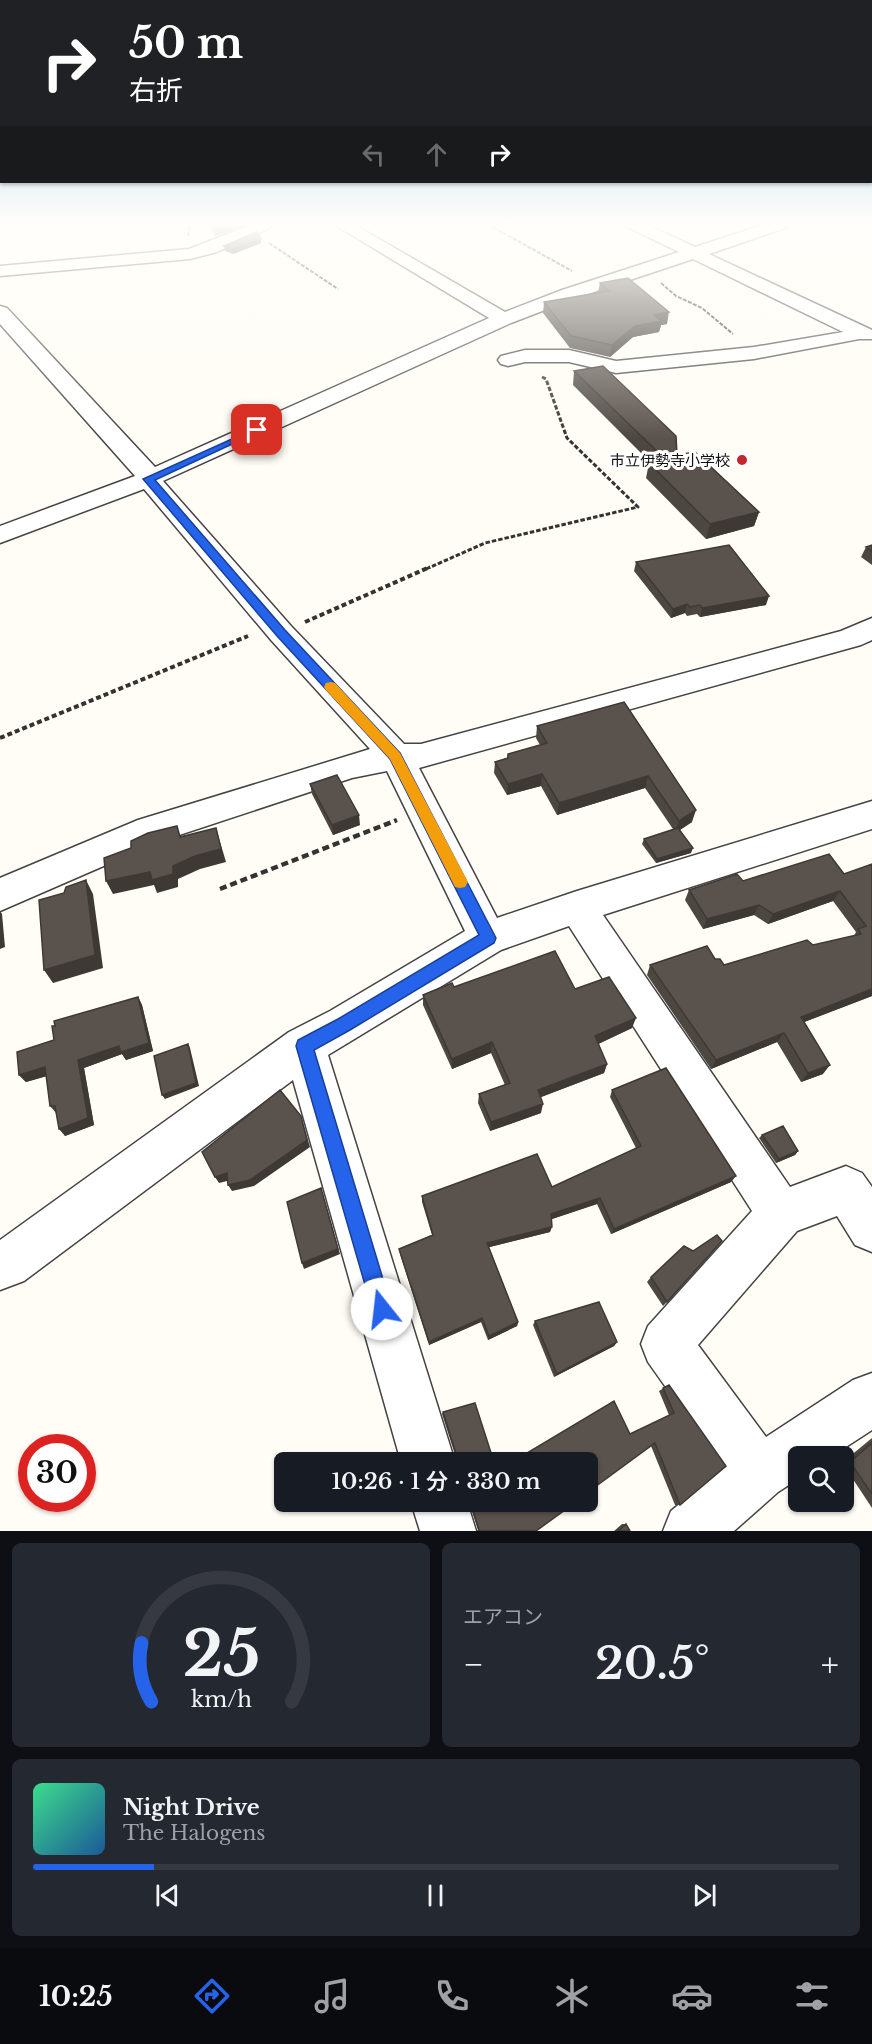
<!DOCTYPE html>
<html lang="ja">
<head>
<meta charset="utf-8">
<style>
  body { margin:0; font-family:"Libre Baskerville","Noto Sans JP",serif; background:#242831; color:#f1f3f6; height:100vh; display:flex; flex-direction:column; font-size:22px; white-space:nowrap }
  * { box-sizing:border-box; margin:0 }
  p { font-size:20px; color:#9ea1a6 }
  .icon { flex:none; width:33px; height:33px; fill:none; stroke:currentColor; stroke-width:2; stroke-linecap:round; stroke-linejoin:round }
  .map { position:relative; height:1531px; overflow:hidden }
  .side { display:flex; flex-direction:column; gap:12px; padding:12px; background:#0d0f14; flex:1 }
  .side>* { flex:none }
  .guide { position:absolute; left:0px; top:0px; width:873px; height:183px; box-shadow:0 2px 4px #0004; background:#202124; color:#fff; overflow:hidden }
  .tools { position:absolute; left:788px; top:1446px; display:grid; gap:12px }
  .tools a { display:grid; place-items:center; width:66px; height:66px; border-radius:9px; background:#171b24; box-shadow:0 2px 4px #0004; font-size:30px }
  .speed { position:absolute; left:18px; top:1434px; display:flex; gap:12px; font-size:30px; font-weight:700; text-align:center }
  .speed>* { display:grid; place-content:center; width:78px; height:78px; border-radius:50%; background:#171b24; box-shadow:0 2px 4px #0004; line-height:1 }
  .speed .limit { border:9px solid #d22; background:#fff; color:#111 }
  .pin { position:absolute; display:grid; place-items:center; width:51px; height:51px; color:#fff; margin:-26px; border-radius:12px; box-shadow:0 3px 9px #0006 }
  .me { position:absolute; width:66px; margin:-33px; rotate:344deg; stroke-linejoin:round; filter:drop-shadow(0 0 4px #0008) }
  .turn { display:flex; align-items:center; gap:21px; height:126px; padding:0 30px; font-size:27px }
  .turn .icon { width:78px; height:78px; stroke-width:2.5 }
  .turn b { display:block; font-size:42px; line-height:51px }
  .lanes { display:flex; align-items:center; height:57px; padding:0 30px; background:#0003; justify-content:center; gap:30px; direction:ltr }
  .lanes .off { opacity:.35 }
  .big { font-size:45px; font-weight:600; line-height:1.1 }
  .side .card { flex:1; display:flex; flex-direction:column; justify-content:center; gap:9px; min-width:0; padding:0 21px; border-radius:9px; background:#242831 }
  .side .dial { align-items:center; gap:0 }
  .dial svg { height:156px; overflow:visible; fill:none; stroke:#363941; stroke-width:7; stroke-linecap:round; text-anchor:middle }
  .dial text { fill:#f1f3f6; stroke:none }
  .song { display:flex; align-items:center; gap:18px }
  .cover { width:72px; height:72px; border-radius:9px; background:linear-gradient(135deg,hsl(150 70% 55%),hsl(210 70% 35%)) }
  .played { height:6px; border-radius:3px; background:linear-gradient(90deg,#2563eb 15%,#363941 15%) }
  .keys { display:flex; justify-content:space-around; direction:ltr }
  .heat { display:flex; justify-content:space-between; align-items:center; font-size:33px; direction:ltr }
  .side .tiles { flex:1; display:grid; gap:12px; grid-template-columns:1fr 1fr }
  .card:last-child { grid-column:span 2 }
  .trip { position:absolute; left:274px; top:1452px; width:324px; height:60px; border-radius:9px; background:#171b24; box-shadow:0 2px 4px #0004; font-weight:600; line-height:60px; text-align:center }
  .menu { display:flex; height:96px; justify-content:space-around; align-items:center; background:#090b0e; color:#9ea1a6 }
  .menu .icon { width:42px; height:42px }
  .menu .active { color:#2563eb }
  .menu b { font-size:27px; color:#f1f3f6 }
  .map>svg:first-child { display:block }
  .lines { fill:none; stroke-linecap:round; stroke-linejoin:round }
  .minor-casing { stroke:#444; stroke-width:3 }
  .path-far3 { stroke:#333; stroke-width:2; stroke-dasharray:4 1.5; stroke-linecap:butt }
  .path-far2 { stroke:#333; stroke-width:3; stroke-dasharray:4.5 2; stroke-linecap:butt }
  .path-far1 { stroke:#333; stroke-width:4; stroke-dasharray:5 3; stroke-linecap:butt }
  .path { stroke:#333; stroke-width:4.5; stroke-dasharray:7 4; stroke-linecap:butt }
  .minor { fill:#fff; fill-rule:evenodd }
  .wall { fill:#4d4742 }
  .shaded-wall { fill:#3f3936 }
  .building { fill:#5a524d; stroke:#3f3936; stroke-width:1.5 }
  .route { fill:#2563eb; stroke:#184099; stroke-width:1.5 }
  .slow { fill:#f59e0b }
  .poi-dot { fill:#c4262e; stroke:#fff; stroke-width:2 }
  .labels { text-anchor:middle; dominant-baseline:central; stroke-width:6; stroke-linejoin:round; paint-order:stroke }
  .far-poi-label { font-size:15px; fill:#111; stroke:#fff; text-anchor:end }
</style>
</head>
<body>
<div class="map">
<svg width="872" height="1531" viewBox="0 0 872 1531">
  <rect width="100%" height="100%" fill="#fffdf5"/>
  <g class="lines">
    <defs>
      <path id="minor" d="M250 225H272L270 228 217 252 190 259 0 276V266L189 249Z
        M335 225H355L505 312 562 290 679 252 629 228 627 225H648L695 247 762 225H787L785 228 709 254 872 330V339H859L754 359 616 373 569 362H525L508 366 501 364 498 360 501 356 525 350H569L616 361 754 347 843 332 693 259 576 298 511 323 163 481 291 626 404 744H421L841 631 872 618V640L861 645 419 768 497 918 577 891 872 801V829L603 915 790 1187 846 1166 862 1173 872 1187V1252L855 1245 837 1216 797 1231 698 1345 766 1437 853 1380 872 1373V1430L832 1456H798V1479L778 1492 734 1531H663L671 1511 723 1468 648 1362 641 1344 648 1326 752 1211 569 926 501 950 328 1055 455 1462H401L293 1080 24 1281 0 1290V1240L289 1032 330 1011 465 931 387 771 352 778 161 841 0 911V878L138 820 370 749 271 640 144 489 0 543V526L135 476 0 324V306L7 308 155 467 489 318Z
        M411 1502H467L476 1531H420Z"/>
    </defs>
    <!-- minor casing -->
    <use href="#minor" class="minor-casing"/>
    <!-- path-far3 -->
    <path class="path-far3" d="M489 225 572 271
      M188 236 190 225
      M269 243 338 289
      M661 283 676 296 702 308 733 334"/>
    <!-- path-far2 -->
    <path class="path-far2" d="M426 569 485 543 638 507 567 438 546 379 542 377"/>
    <!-- path-far1 -->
    <path class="path-far1" d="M305 622 430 567
      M0 738 248 636"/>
    <!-- path -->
    <path class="path" d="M220 889 397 820"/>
    <!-- minor -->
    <use href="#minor" class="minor"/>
  </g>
  <!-- wall -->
  <path class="wall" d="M209 225H246L215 236Z
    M261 243 233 254 225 251 224 246Z
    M600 283 667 324 661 325 659 332 633 337 610 357 570 348 543 313 544 302 598 293Z
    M574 371 677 455 759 512 754 526 706 539 646 478 649 463H651L573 385Z
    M872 545V565L861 557 866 547Z
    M636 562 766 605 700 617 697 614 687 616 685 613 671 618 634 571Z
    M624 702 692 822 680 830 691 853 656 863 642 844 644 839 673 829 645 788 557 815 541 786 507 795 494 773 495 762 507 758 508 754 540 745 536 738 537 726Z
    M310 784 360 825 333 835 312 794Z
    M872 864V996L804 1022 823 1074 801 1082 777 1042 711 1069 647 975 650 965 715 959 724 965 854 936 856 932 833 901 768 924 754 915 703 929 685 900 689 890 743 881 844 874Z
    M454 987 575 989 632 1028 598 1044 607 1064 604 1073 541 1097V1113L490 1131 478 1103 479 1094 505 1085 491 1053 452 1069 423 1005V995Z
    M138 997 142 1005 153 1051 126 1060 122 1054 84 1068 94 1125 65 1136 56 1113 50 1106 46 1076 26 1082 19 1075Z
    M612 1090 731 1182 611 1234 597 1204 552 1219 550 1232 489 1247 518 1322 517 1326 488 1340 481 1322 429 1345 400 1254 399 1249 432 1235 422 1202V1196L552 1187 636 1148 610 1097Z
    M762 1135 798 1151 795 1155 776 1163 759 1138Z
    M651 1277 667 1302 663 1306 647 1282Z
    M535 1321 617 1342 614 1346 554 1377 533 1325Z
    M669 1385 726 1466 680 1505H675L651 1446 630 1434 669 1415 659 1391Z
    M475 1403 457 1461 442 1414 443 1412Z
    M872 1438V1508L843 1464V1462Z
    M469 1502H576L536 1531H477L478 1530Z
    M622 1524H626L630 1531H614Z"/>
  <!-- shaded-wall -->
  <path class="shaded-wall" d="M223 225H246L215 236 214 228Z
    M261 239V243L233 254V249Z
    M669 312 667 324 661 325 659 332 633 337 610 357 612 345 635 326 654 315Z
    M759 512 754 526 706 539 710 524Z
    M769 596 766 605 700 617 702 608Z
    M687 604 685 613 671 618 673 609Z
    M542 774 541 786 507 795 508 784Z
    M648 776 645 788 557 815 559 803Z
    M696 810 692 822 675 833 679 821Z
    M359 815 360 825 333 835 332 825Z
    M216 828 226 862 200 869 178 879V887L157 893 154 885 113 894 106 881 173 866Z
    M693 848 691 853 656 863 657 859Z
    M86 880 93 894 103 968 53 983 44 970Z
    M840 891 833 901 768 924 773 914Z
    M759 905 754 915 703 929 707 919Z
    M0 911 2 914 5 947 0 949Z
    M872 989V996L794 1026 801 1017Z
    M138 997 142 1005 153 1051 126 1060 122 1054 84 1068 94 1125 65 1136 59 1129 78 1060Z
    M636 1018 632 1028 592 1047 595 1036Z
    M784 1033 777 1042 711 1069 716 1060Z
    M492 1042 491 1053 452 1069V1059Z
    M188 1044 190 1048 199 1086 165 1099 162 1095Z
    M607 1064 604 1073 536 1099 538 1090Z
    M830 1065 823 1074 801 1082 808 1073Z
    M45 1067 51 1075 26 1082 19 1075Z
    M543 1104 541 1113 490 1131 491 1122Z
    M301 1116 310 1147 254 1186 232 1191 228 1185Z
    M798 1151 795 1155 776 1163 779 1159Z
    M227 1173 231 1180 219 1183 215 1177Z
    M736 1176 731 1182 611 1234 614 1229Z
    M323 1195 340 1254 304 1269 302 1263Z
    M600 1198 597 1204 549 1220 551 1214Z
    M552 1227 550 1232 486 1248 487 1243Z
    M482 1318 481 1322 429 1345V1342Z
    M518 1322 517 1326 488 1340 489 1336Z
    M617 1342 614 1346 554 1377 557 1374Z"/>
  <!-- building -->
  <path class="building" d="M212 225H223L214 228Z
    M257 232 261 239 233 249 224 246Z
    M628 278 669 312 654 315 661 321 635 326 612 345 571 336 544 302 609 291 600 283Z
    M603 366 676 436 677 455 695 452 759 512 710 524 649 463 660 460 658 458 663 457 574 371Z
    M729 545 769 596 702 608 700 605 690 607 687 604 673 609 636 562Z
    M872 545V551L866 547Z
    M624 702 696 810 679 821 648 776 559 803 542 774 508 784 495 762 508 758V754L547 743 537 726Z
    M337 775 359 815 332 825 310 784Z
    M177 826 180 837 216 828 221 849 195 856 173 866V874L152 880 150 872 106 881 104 858 131 848V841L148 833Z
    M678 828 693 848 657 859 644 839Z
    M829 854 844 874 872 864V989L801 1017 830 1065 808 1073 784 1033 716 1060 650 965 707 946 715 959H720L724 965 807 940 813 945 861 934 858 929 866 926 840 891 773 914 759 905 707 919 689 890 737 874 743 881Z
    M86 880 95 955 44 970 39 900 64 893 66 887Z
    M555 951 575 989 609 977 636 1018 595 1036 607 1064 538 1090 543 1104 491 1122 479 1094 510 1083 492 1042 452 1059 423 995 452 983 454 987Z
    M138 997 149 1043 121 1052 119 1046 78 1060 88 1118 59 1129 55 1106H50L45 1067 19 1075 17 1052 54 1040 52 1026H55L54 1021Z
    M188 1044 196 1083 162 1095 154 1056Z
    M666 1068 736 1176 614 1229 600 1198 551 1214 552 1227 487 1243 518 1322 489 1336 482 1318 429 1342 399 1249 433 1235 422 1196 537 1154 552 1187 641 1146 612 1090Z
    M280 1090 301 1116 307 1140 250 1180 228 1185 227 1173 215 1177 202 1152Z
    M783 1126 798 1151 779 1159 762 1135Z
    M321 1188 338 1249 302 1263 287 1202Z
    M717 1235 722 1241 667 1302 651 1277 684 1246 693 1251Z
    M599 1302 617 1342 557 1374 535 1321Z
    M669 1385 726 1466 680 1505 655 1443 588 1492V1462H512L614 1401 630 1434 674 1413 663 1388Z
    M475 1403 494 1462H456L458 1460 443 1412Z
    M872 1443V1494L850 1462Z
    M470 1502H576L536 1531H478L479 1530Z
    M626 1524 630 1531H618Z"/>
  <!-- sky -->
  <linearGradient id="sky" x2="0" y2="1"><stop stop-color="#95c6ee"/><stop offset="0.51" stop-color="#fffefa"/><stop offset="1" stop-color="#fffefa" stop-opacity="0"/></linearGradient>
  <rect width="872" height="439" fill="url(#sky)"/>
  <!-- route -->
  <path class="route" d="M254 429 262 430 155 480 285 630 400 753 496 938 494 943 350 1030 314 1050 392 1309 389 1316 382 1319 375 1316 372 1309 296 1046 298 1040 338 1019 479 935 390 759 277 636 143 479Z"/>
  <!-- slow -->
  <path class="slow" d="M331 682 335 683 400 753 468 882 465 887 460 888 455 887 390 759 326 690 324 687 326 683Z"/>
  <!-- markers -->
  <circle class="poi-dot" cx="742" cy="460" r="6"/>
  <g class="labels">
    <!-- far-poi labels -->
    <g class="far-poi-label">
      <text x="730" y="460">市立伊勢寺小学校</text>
    </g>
  </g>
</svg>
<div class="tools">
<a><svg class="icon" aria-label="search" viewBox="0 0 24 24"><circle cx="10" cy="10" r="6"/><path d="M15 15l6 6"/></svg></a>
</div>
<div class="speed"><div class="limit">30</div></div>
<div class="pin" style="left:257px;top:430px;background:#d93025"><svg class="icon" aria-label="arrive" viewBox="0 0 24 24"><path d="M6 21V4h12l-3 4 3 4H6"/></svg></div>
<svg class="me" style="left:382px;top:1309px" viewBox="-20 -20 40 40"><circle r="19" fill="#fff"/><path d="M0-13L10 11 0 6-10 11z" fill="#2563eb"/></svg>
<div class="trip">10:26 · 1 分 · 330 m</div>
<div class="guide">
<div class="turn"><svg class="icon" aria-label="right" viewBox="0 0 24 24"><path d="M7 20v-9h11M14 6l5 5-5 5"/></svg><div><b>50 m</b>右折</div></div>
<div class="lanes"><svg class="icon off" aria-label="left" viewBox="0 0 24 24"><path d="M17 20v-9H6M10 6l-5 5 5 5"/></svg><svg class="icon off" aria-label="ahead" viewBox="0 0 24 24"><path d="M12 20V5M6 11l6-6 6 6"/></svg><svg class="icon" aria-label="right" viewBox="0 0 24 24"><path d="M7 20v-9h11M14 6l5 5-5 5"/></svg></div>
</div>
</div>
<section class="side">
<div class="tiles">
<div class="card dial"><svg viewBox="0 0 100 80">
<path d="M14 69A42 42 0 1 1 86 69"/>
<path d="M14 69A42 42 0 0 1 9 39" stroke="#2563eb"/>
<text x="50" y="56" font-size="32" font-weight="700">25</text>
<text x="50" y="72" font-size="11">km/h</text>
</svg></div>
<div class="card"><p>エアコン</p>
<div class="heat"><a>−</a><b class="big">20.5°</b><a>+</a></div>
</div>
<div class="card">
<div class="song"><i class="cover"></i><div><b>Night Drive</b><p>The Halogens</p></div></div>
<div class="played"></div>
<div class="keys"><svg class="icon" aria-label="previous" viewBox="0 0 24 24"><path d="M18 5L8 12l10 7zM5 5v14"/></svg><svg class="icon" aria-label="pause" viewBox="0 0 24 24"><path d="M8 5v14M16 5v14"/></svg><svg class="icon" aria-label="next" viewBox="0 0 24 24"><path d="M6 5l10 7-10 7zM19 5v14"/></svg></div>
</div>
</div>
</section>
<nav class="menu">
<b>10:25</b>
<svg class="icon active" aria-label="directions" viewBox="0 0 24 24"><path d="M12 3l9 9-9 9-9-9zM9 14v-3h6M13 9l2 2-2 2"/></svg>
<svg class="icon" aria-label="music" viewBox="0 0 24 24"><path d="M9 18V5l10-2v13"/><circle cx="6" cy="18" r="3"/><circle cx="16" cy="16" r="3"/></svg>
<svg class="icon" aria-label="phone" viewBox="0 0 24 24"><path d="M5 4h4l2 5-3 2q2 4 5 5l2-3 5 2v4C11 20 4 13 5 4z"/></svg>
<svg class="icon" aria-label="climate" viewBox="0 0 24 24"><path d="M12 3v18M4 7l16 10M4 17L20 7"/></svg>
<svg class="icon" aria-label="car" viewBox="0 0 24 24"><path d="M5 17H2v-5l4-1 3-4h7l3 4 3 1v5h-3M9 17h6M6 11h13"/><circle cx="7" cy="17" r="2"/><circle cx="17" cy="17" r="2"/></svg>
<svg class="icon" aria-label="filters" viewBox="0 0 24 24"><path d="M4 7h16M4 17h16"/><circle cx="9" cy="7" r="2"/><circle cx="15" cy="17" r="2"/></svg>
</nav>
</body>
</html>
